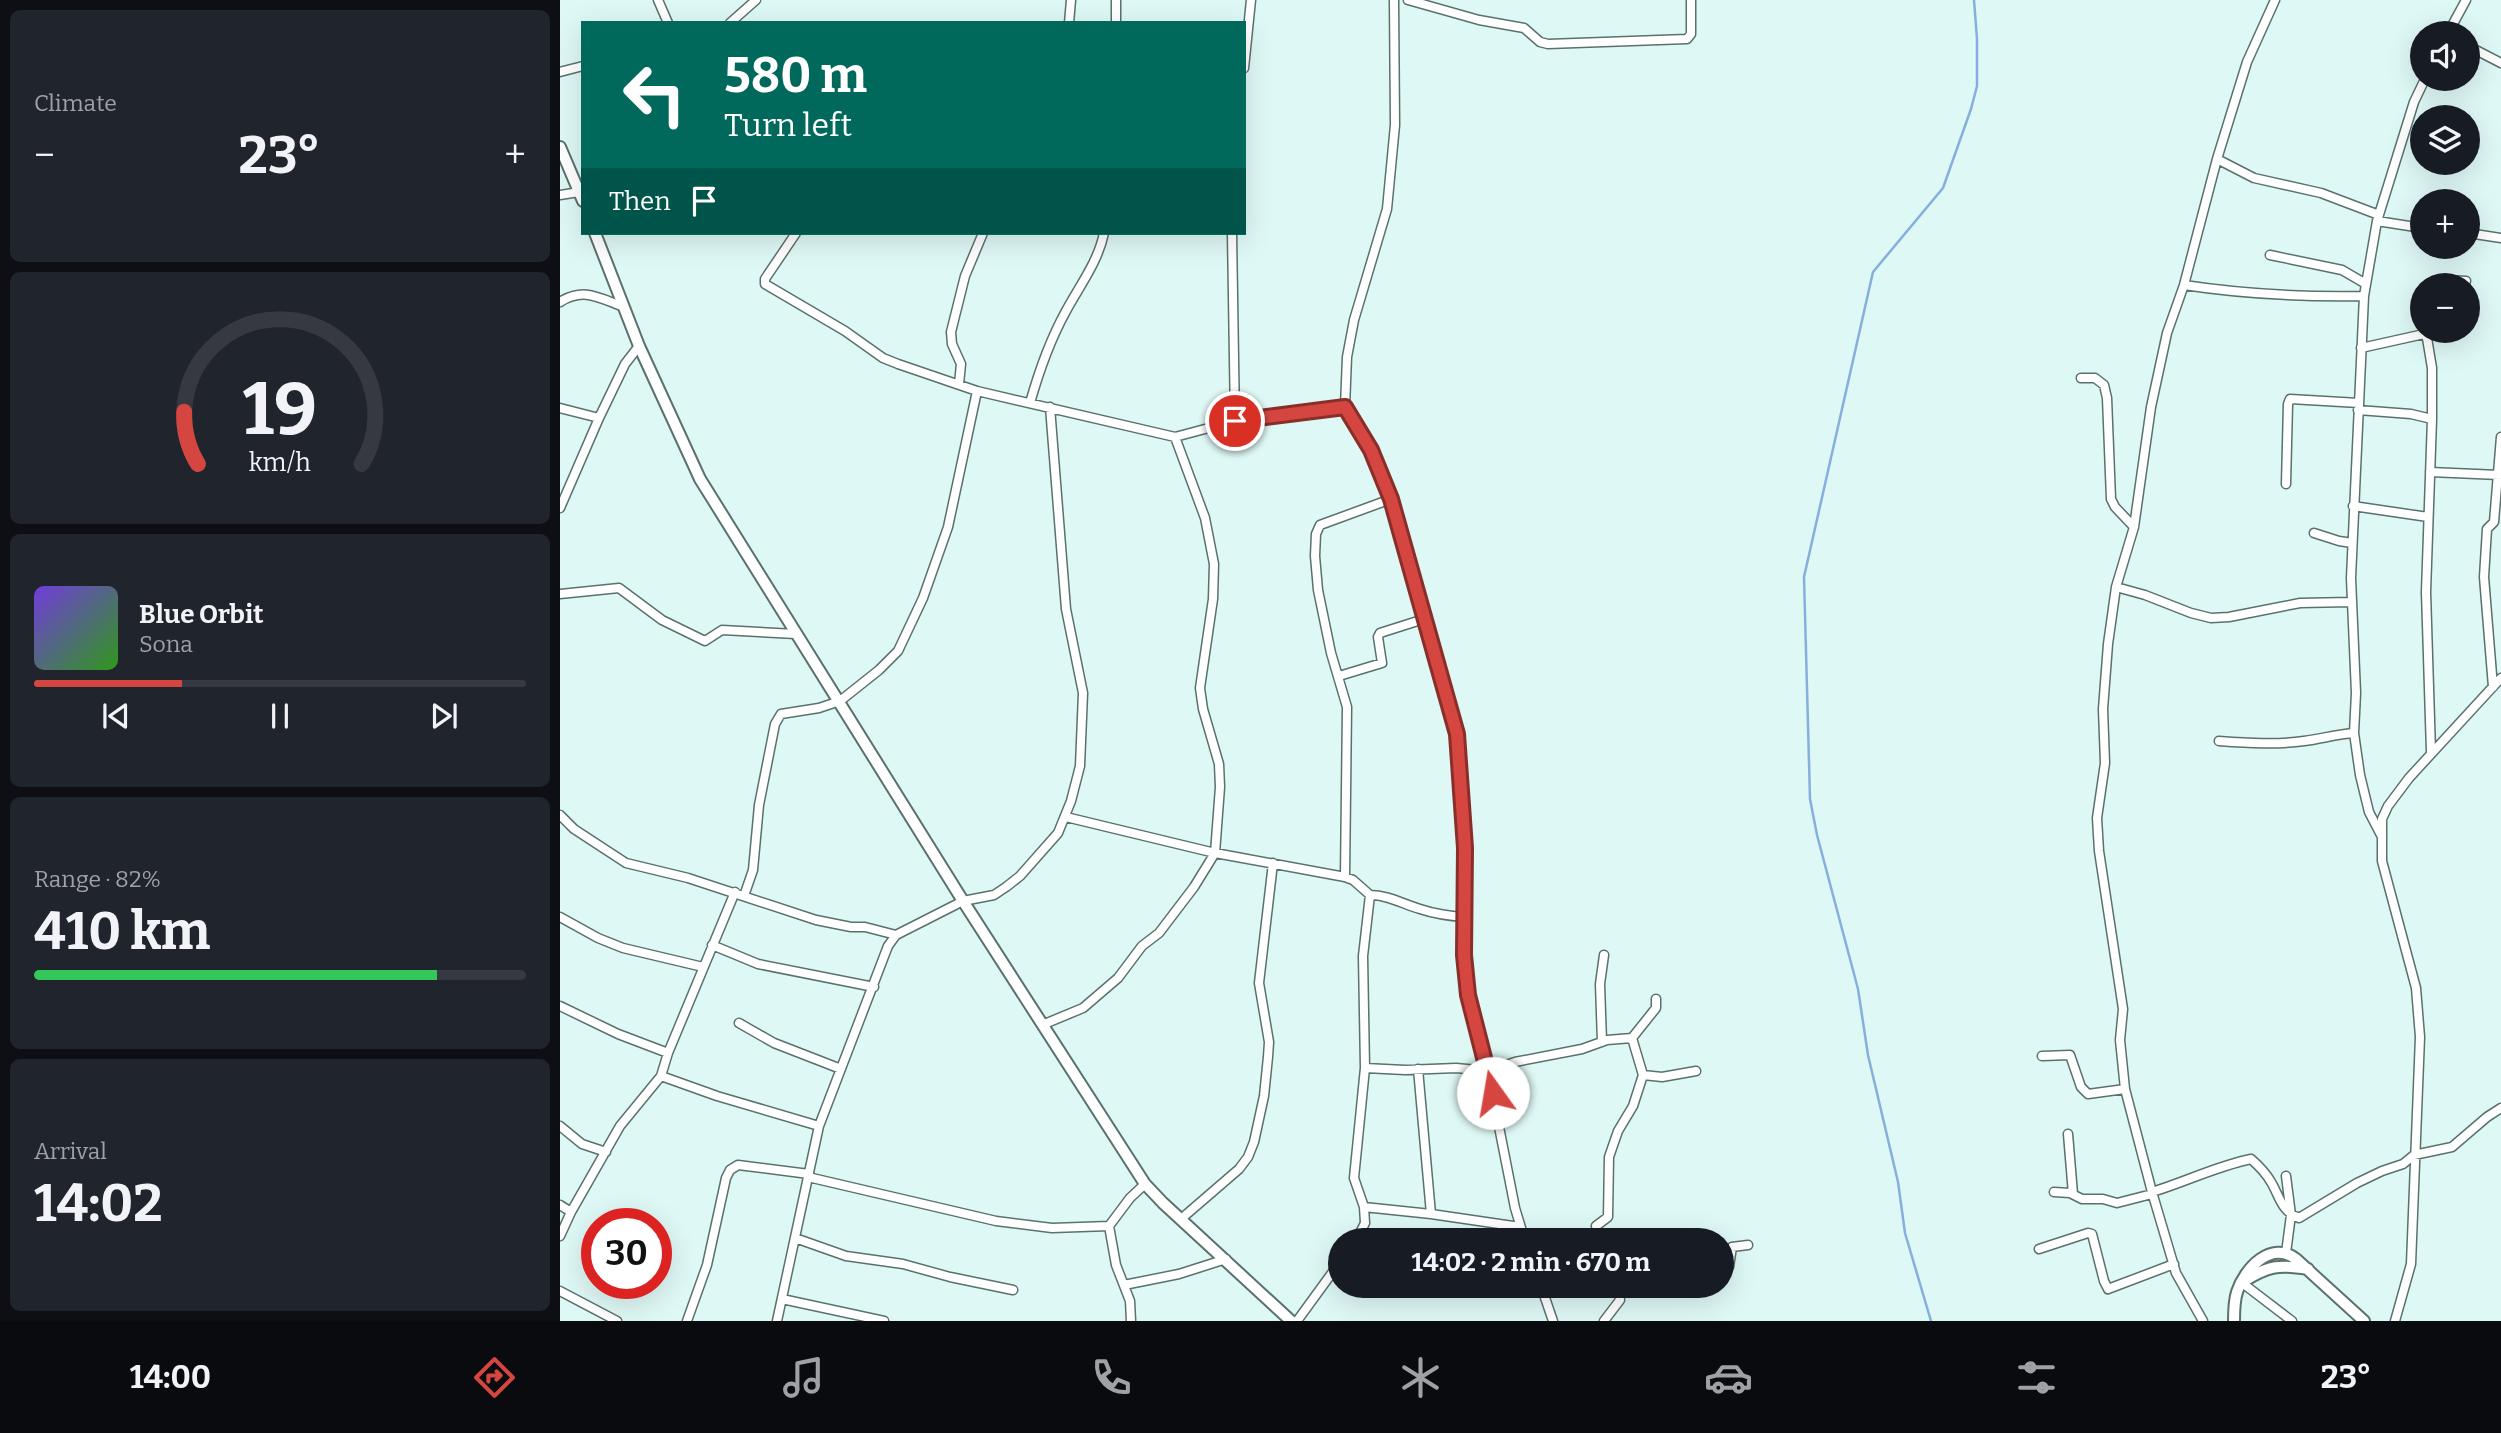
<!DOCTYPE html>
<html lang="en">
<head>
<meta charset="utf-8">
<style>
  body { margin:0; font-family:Bitter,serif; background:#20242c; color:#f1f3f6; height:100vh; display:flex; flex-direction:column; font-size:26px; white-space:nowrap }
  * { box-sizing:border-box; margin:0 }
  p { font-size:23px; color:#9ea1a6 }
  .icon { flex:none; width:38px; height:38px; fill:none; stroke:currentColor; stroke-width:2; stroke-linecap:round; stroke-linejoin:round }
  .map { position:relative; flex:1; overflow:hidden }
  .drawer { display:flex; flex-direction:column; gap:10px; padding:10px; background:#0d0f14; width:560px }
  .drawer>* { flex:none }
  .guide { position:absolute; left:21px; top:21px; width:665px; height:214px; border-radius:0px; box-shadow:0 7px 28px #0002; background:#00695c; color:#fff; overflow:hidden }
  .fabs { position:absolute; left:1850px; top:21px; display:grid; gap:14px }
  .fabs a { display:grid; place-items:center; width:70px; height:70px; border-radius:50%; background:#171b24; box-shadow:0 7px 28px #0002; font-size:35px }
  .speed { position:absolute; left:21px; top:1208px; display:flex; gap:14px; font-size:35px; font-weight:700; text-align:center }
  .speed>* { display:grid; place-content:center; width:91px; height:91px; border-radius:50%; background:#171b24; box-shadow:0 7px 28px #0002; line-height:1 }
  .speed .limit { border:10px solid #d22; background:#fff; color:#111 }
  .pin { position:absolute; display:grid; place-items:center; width:60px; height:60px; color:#fff; margin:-30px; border:4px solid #fff; border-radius:50%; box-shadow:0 2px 7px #0007 }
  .me { position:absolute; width:77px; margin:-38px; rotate:347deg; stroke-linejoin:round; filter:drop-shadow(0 0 5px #0008) }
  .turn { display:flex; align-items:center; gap:24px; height:147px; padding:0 28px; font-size:32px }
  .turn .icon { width:91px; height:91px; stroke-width:2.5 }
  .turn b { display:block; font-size:49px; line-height:60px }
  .then { display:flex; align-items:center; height:66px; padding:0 28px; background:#0003; gap:14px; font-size:26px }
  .big { font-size:52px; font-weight:700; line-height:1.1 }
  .drawer .widget { flex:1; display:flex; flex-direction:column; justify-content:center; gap:10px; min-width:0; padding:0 24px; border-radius:10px; background:#20242c }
  .drawer .dial { align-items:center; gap:0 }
  .dial svg { height:182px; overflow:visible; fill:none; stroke:#363941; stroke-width:7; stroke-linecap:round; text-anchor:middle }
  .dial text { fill:#f1f3f6; stroke:none }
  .song { display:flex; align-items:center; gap:21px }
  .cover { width:84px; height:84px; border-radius:10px; background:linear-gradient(135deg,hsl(260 70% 55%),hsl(110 70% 35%)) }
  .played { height:7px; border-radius:4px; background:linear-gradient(90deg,#d54641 30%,#363941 30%) }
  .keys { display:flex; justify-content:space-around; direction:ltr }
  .heat { display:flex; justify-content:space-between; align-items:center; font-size:38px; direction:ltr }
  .charge { height:10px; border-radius:5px; background:linear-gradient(90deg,#34c759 82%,#363941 0) }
  .trip { position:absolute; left:768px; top:1228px; width:406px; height:70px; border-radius:35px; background:#171b24; box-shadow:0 7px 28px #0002; font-weight:700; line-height:70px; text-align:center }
  .tabs { display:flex; height:112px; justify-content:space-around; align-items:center; background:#090b0e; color:#9ea1a6 }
  .tabs .icon { width:49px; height:49px }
  .tabs .current { color:#d54641 }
  .tabs b { font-size:32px; color:#f1f3f6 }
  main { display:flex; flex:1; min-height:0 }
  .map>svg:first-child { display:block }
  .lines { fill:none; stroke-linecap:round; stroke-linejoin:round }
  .stream { stroke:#86afde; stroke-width:2.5 }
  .street-casing { stroke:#5a716e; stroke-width:11 }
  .secondary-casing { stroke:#5a716e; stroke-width:14 }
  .street { stroke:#fff; stroke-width:8 }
  .secondary { stroke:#fff; stroke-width:10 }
  .route-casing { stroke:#8a2e2a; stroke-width:18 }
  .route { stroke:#d54641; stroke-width:12 }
</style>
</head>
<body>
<main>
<section class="drawer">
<div class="widget"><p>Climate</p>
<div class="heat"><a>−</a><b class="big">23°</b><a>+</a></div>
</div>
<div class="widget dial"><svg viewBox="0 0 100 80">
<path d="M14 69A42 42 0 1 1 86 69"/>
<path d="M14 69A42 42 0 0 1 8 46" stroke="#d54641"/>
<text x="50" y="56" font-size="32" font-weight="700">19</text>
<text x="50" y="72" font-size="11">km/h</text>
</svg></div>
<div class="widget">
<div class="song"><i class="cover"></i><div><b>Blue Orbit</b><p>Sona</p></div></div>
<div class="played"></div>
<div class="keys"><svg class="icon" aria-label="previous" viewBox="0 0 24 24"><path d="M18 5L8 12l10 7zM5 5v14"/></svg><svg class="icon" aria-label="pause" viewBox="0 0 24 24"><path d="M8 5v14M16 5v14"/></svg><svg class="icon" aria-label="next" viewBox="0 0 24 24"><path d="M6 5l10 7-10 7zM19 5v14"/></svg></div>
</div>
<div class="widget"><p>Range · 82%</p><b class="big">410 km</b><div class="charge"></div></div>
<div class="widget"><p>Arrival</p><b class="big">14:02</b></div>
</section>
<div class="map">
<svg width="1941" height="1321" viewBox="0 0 1941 1321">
  <rect width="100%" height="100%" fill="#def8f5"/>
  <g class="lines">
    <!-- stream -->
    <path class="stream" d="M1371 1321 1345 1233 1338 1182 1308 1055 1298 989 1257 835 1250 799 1244 577 1313 272 1383 188 1411 109 1417 86V39L1414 0"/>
    <defs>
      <path id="street" d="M98 0 108 23
        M834 0 835 125 827 209 794 320 787 357 785 407 811 450 831 499 897 734 905 848 904 955 908 995 928 1071 955 1208 965 1241
        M848 0 919 20 964 28 980 42 988 44 1127 39 1131 34V0
        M170 23 196 0
        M509 23 511 0
        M556 23V0
        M1888 33 1906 0
        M1908 46 1941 63
        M684 68 691 0
        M0 72 23 66
        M1657 159 1694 178 1761 193 1819 215
        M0 195 19 192
        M1817 221 1862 228
        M236 233 205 279V284L285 331 323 358 338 364 417 391 615 437 675 421 785 407
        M672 233 675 421
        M1908 233 1941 238
        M1710 255 1782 270 1806 284
        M1624 285C1683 294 1745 297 1804 296
        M1873 285 1887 280 1906 281
        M0 302C24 287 39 298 64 307
        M1801 348 1864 334 1867 338 1872 368V419L1866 592 1871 752
        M1521 378H1535L1544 385 1547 398 1551 499 1555 507 1574 527
        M399 384 401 364 392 344 391 332 405 276 423 233
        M470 403C479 371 490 340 506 311 520 285 538 262 544 233
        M0 408 39 418
        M1798 410 1851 414 1872 419
        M1870 472 1939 475
        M1726 484 1728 404 1730 399 1799 403
        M1793 506 1868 517
        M0 508 39 418 65 364 79 346
        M1754 533 1779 541 1792 543
        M1556 587 1585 595 1631 613 1651 618 1669 617 1740 603 1791 602
        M0 594 59 588 102 620 145 641 162 630 236 634
        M779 676 822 663 818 637 820 633 864 619
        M1933 687 1924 577 1927 529 1934 522 1941 437
        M1659 741C1687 743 1717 745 1744 741 1761 739 1777 734 1794 733
        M0 815 14 829 66 863 128 878 256 920 291 927H305L336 935
        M506 817 655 853 785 877 793 880 810 895C828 895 843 904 860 909 875 914 889 916 905 917
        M1822 837 1809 812 1800 775 1794 733 1796 693 1791 578 1804 296 1817 221 1854 102 1865 79
        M785 877 787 707 771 653 758 590 755 556 756 534 760 525 831 499
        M184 896 193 870 199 805 215 724 221 714 259 708 280 701 319 670 338 651 363 598 388 527 417 391
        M0 917 38 938 63 948 143 967
        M152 945 198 964 314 987
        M0 1006 58 1034 108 1053
        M179 1023 214 1043 281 1069
        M482 1025 523 1008 558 978 582 946 599 933 634 887 655 853 660 787 659 764 643 709 640 688 653 599 654 564 645 518 615 437
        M1042 1042 1040 984 1044 955
        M1482 1056 1510 1055 1521 1087 1528 1094 1565 1089
        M805 1068 845 1070 896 1068 928 1071 955 1062 1022 1049 1047 1040 1072 1038
        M858 1069 871 1214
        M1083 1075 1102 1077 1136 1071
        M101 1076 157 1096 259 1126
        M0 1126 22 1144 46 1152
        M1508 1134 1513 1194
        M1726 1176 1731 1215 1726 1253
        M248 1177 436 1221 492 1228 549 1226
        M1494 1192 1510 1193 1522 1199H1543L1557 1203 1592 1194
        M1592 1192C1625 1182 1657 1166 1691 1159 1699 1166 1706 1173 1711 1182 1720 1197 1721 1211 1739 1218L1797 1183 1822 1171 1843 1164 1854 1155 1892 1147 1927 1117 1941 1108
        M0 1205 11 1212
        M804 1207 871 1214 960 1227
        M621 1219 679 1169 688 1157 694 1142 704 1096 708 1057 709 1042 699 983 713 863
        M0 1236 11 1212 60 1126 101 1076 108 1053 175 892
        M235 1238 286 1256 343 1264 390 1277 453 1290
        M796 1241 805 1223 804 1207 794 1178 805 1068 803 956 810 895
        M1041 1241 1036 1226 1048 1217 1049 1157 1058 1131 1073 1106 1083 1075 1072 1038 1096 1008V999
        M1479 1249 1528 1233 1532 1234 1544 1281 1548 1289 1614 1264
        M1162 1269 1169 1267 1172 1247 1188 1245
        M1681 1282 1732 1321
        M564 1285 619 1274 666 1259
        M981 1286 993 1321
        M0 1291 57 1321
        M222 1299 324 1321
        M127 1321 147 1265 166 1178 170 1170 178 1165 249 1174
        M217 1321 259 1126 328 946 336 935 403 901 434 895 446 887 460 876 498 833 511 801 520 766 523 693 506 609 490 407
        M571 1321 570 1301 556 1265 549 1226 570 1198 585 1184
        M737 1321 780 1262
        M1044 1321 1060 1300 1058 1286
        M1643 1321 1616 1273 1592 1192 1565 1089 1560 1040 1563 1009 1539 851 1537 818 1545 763 1543 709 1548 644 1556 587 1574 527 1591 407 1607 333 1624 285 1657 159 1687 62 1715 0
        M1835 1321 1851 1264 1860 1037 1856 988 1822 861V819L1828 806 1849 778 1941 678"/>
      <path id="secondary" d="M0 147 23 201
        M35 233 79 346 140 479 403 901 585 1184 603 1203 731 1321
        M1684 1281C1708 1266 1719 1264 1748 1269
        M1674 1321C1674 1312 1674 1301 1677 1292 1685 1268 1711 1240 1736 1259L1804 1321"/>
    </defs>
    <!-- street casing -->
    <use href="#street" class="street-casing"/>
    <!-- secondary casing -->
    <use href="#secondary" class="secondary-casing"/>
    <!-- street -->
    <use href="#street" class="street"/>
    <!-- secondary -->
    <use href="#secondary" class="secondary"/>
  </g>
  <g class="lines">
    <defs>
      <path id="route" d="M675 421 785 407 811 450 831 499 897 734 905 848 904 955 908 995 933 1093"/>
    </defs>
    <!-- route casing -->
    <use href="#route" class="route-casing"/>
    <!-- route -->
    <use href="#route" class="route"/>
  </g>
</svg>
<div class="fabs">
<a><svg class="icon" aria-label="sound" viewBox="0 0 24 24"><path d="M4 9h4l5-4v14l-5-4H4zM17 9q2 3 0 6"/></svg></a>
<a><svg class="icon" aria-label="layers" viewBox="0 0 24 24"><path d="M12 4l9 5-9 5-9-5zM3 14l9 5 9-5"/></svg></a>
<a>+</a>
<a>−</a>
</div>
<div class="speed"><div class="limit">30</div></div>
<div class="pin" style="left:675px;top:421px;background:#d93025"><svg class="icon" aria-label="arrive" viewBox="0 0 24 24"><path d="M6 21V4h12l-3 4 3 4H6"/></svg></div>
<svg class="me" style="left:933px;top:1093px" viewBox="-20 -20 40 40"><circle r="19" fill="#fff"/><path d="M0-13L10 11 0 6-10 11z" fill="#d54641"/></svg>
<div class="trip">14:02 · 2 min · 670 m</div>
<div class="guide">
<div class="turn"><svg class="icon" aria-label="left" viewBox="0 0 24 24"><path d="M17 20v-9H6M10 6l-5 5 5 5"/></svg><div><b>580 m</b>Turn left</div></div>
<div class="then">Then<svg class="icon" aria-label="arrive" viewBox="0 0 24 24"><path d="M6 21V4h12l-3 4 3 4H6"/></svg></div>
</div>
</div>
</main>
<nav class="tabs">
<b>14:00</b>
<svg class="icon current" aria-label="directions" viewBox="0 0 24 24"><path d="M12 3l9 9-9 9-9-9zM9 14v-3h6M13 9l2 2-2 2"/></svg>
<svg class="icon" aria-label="music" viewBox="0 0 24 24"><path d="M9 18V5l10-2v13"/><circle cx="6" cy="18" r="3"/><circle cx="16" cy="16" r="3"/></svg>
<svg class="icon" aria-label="phone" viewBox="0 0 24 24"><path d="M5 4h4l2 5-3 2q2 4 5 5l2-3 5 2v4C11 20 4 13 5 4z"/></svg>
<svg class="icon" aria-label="climate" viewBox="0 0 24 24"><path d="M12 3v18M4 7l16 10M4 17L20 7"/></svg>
<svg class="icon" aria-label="car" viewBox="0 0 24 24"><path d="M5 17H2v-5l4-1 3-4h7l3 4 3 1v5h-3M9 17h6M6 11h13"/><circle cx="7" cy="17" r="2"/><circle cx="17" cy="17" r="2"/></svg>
<svg class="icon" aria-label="filters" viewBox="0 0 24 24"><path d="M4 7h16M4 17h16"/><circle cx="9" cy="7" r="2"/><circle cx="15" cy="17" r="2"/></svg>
<b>23°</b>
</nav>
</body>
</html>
